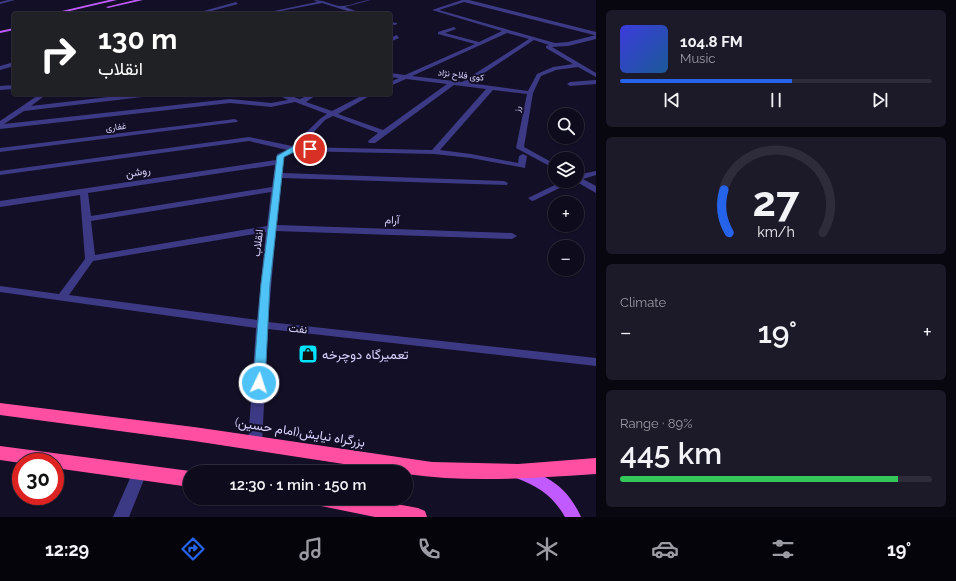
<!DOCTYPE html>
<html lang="en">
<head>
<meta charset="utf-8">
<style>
  body { margin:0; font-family:Raleway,Vazirmatn,sans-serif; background:#1c1929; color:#f1f3f6; height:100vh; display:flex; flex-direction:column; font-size:15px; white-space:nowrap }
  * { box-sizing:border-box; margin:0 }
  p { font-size:13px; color:#9b9ba3 }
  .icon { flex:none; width:22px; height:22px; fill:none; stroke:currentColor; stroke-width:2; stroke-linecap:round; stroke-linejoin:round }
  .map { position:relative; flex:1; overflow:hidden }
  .panel { display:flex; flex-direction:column; gap:10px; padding:10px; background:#08060f; width:360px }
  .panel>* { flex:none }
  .top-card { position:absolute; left:12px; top:12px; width:380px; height:84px; border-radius:4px; box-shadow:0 1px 3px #0004,0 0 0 1px #2e2b3b; background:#202124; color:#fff; overflow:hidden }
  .buttons { position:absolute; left:548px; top:108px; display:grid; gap:8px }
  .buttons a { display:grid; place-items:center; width:36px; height:36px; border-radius:50%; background:#0e0b1c; box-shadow:0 1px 3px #0004,0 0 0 1px #2e2b3b; font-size:20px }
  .speed { position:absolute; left:12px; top:453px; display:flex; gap:8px; font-size:20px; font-weight:700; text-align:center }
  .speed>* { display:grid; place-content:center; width:52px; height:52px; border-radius:50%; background:#0e0b1c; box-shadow:0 1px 3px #0004,0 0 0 1px #2e2b3b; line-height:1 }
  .speed .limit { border:6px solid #d22; background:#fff; color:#111 }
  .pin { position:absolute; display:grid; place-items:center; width:34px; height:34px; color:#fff; margin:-17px; border:2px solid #fff; border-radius:50%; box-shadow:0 1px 4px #0007 }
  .me { position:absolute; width:44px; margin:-22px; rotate:4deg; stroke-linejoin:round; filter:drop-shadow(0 0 3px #0008) }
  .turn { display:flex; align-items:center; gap:14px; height:84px; padding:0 20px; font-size:18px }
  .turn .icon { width:52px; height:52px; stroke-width:2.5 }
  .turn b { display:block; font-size:28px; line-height:34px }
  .big { font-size:30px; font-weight:600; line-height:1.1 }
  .panel .card { flex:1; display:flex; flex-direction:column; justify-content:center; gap:6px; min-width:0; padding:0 14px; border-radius:6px; background:#1c1929 }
  .panel .dial { align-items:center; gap:0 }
  .dial svg { height:104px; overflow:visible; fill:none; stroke:#2e2b3b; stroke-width:7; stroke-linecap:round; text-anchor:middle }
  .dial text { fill:#f1f3f6; stroke:none }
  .song { display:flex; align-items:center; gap:12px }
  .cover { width:48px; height:48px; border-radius:6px; background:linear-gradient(135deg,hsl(240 70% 55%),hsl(210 70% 35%)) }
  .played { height:4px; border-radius:2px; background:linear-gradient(90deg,#2563eb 55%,#2e2b3b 55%) }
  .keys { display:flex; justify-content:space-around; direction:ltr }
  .heat { display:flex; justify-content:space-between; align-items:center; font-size:22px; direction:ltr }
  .charge { height:6px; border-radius:3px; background:linear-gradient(90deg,#34c759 89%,#2e2b3b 0) }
  .trip { position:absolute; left:183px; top:465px; width:230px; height:40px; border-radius:20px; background:#0e0b1c; box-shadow:0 1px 3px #0004,0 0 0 1px #2e2b3b; font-weight:600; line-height:40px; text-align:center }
  .tab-bar { display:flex; height:64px; justify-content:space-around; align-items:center; background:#06040b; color:#9b9ba3 }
  .tab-bar .icon { width:28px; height:28px }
  .tab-bar .current { color:#2563eb }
  .tab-bar b { font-size:18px; color:#f1f3f6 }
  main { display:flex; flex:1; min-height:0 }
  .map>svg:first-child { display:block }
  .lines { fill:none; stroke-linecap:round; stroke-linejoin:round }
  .minor { fill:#3d3a85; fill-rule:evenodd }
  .major { fill:#c25bff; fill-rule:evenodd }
  .highway { fill:#ff4fa3; fill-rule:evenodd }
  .route { fill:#4fc3f7; stroke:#337fa1 }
  .labels { text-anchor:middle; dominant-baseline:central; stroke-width:4; stroke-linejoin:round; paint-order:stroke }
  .far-street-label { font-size:9px; fill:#d9d4ff; stroke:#130f26 }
  .street-label { font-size:11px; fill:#d9d4ff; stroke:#130f26 }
  .near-poi-label { font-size:13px; fill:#d9d4ff; stroke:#130f26; text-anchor:start }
  .near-street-label { font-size:13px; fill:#d9d4ff; stroke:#130f26 }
</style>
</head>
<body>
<main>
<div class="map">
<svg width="596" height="517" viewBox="0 0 596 517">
  <rect width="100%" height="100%" fill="#130f26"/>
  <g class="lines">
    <!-- minor -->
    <path class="minor" d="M8 0H15L0 4V2Z
      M314 0C323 0 330 4 339 6 349 7 361 0 371 0L345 7 364 14H357L322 3 271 13 269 12 317 2Z
      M462 0H469L596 32V39L568 46 552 47 596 73V77L578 67 556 70 541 76 533 93 524 147 555 164V169L516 148 527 94 493 90 440 150 471 154 518 163 519 156 523 154 527 156 525 168 471 158 434 154 295 151 284 157 282 173 504 181 508 183 507 185 282 178 277 225 512 233 517 236 512 239 276 231 268 322 596 358V366L268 329 262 443 260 447 255 449 250 447 248 443 256 328 0 292V286L59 294 85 259 80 195 0 207V201L276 160 277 154 287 150 249 141 0 175V171L249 137 292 146 321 118 327 114 295 102 271 107 230 103 0 129V121L40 94H47L31 106 134 94H154L151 96 24 111 4 124 230 99 271 103 288 100 276 94H285L300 99 310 94H318L306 102 332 111 365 94H373L338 114 383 130 447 84 406 79 390 86V82L399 78 390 77V73L405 75 475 44 438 34V32L454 27 456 29 445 33 479 42 502 31 432 10ZM464 2 594 35H596L568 42 555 43 439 10ZM507 33 529 39 462 82 412 76ZM534 40 549 45 546 46V48L573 64 553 67 537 74 528 91 469 83ZM454 85 486 89 432 150 300 147 325 120 333 116 378 133 368 141 369 143H375ZM275 165 272 187 91 216 88 193ZM271 192 267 226 95 255 91 221ZM266 232 257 320 69 295 93 261Z
      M236 2 238 4 200 14H193Z
      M390 22 397 23V24L395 25 390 24Z
      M397 35 399 38 390 42V38Z
      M14 62V66L0 70V66Z
      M596 80V84L570 86 567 84 570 82Z
      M14 85V89L0 90V86Z
      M235 119 238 121 237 122 0 152V148Z
      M596 171V175L583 179 596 186V193L575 181H577V175Z
      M563 181H574L535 200 532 201 528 198Z
      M140 466 145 467 147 472 129 517H113L135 467Z"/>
    <!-- major -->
    <path class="major" d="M109 0H117L57 14H49Z
      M135 0H143L108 8 106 7Z
      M14 28V30L0 33V31Z
      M521 467C550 477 568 488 581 517H565C553 496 538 486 516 478L514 473 516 468Z"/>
    <!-- highway -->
    <path class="highway" d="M0 403 194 427 432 462 518 464 596 458V474C533 478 469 483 406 474V472H396L194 441 0 415Z
      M0 446 190 471 192 472H190V487L55 468V462L21 463 0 460Z
      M312 498H364L418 508 425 511 427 517H375L321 506 315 504Z"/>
  </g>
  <!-- route -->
  <path class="route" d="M294 146 310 147 313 149 310 151H296L284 157 270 284 265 383 263 386H255L253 383 261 284 277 156Z"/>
  <!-- icons -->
  <defs>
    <symbol id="shop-square" viewBox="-11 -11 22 22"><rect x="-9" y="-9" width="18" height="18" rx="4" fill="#00e5ff" stroke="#130f26"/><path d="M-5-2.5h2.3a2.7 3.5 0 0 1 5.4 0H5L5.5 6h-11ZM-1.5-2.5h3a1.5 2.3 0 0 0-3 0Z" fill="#111"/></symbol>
  </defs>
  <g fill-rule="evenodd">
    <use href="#shop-square" x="297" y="343" width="22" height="22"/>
  </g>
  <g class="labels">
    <!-- far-street labels -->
    <g class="far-street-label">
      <text transform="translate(461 75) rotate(7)">کوی فلاح نژاد</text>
      <text transform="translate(517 109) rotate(-80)">رز</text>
      <text transform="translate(116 127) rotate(-7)">غفاری</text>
    </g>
    <!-- street labels -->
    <g class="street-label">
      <text transform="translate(138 172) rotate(-9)">روشن</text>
      <text transform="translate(392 220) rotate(2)">آرام</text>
      <text transform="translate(258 243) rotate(-83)">انقلاب</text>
      <text transform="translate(298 329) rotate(6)">نفت</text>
    </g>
    <!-- near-poi labels -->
    <g class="near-poi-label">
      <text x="322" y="354">تعمیرگاه دوچرخه</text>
    </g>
    <!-- near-street labels -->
    <g class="near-street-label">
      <text transform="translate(300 432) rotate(9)">بزرگراه نیایش(امام حسین)</text>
    </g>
  </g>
</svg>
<div class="buttons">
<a><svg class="icon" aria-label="search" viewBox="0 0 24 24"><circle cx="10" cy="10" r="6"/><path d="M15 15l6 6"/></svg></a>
<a><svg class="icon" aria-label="layers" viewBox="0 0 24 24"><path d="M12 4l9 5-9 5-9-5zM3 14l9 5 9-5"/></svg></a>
<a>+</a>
<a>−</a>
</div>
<div class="speed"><div class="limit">30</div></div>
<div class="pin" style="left:310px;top:149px;background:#d93025"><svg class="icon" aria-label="arrive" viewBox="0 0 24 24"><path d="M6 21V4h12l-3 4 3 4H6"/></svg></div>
<svg class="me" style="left:259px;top:383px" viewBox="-20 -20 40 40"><circle r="17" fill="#4fc3f7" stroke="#fff" stroke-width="3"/><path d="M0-11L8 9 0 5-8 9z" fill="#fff"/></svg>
<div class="trip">12:30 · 1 min · 150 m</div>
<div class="top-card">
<div class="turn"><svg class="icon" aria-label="right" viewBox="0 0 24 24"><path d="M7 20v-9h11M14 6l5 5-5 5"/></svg><div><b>130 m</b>انقلاب</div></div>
</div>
</div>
<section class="panel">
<div class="card">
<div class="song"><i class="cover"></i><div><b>104.8 FM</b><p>Music</p></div></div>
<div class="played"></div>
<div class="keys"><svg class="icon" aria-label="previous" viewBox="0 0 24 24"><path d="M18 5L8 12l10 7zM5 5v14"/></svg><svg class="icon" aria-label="pause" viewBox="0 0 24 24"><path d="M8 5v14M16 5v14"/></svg><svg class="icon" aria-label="next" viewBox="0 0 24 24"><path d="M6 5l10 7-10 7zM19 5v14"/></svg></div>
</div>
<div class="card dial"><svg viewBox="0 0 100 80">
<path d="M14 69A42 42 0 1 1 86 69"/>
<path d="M14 69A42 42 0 0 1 10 36" stroke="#2563eb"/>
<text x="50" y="56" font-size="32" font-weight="700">27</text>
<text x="50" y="72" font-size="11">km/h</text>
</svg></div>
<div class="card"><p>Climate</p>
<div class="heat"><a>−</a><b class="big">19°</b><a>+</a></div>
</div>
<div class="card"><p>Range · 89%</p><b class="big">445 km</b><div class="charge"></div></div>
</section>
</main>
<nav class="tab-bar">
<b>12:29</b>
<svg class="icon current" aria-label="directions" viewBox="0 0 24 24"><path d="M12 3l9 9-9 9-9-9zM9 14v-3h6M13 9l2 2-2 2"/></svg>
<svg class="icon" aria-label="music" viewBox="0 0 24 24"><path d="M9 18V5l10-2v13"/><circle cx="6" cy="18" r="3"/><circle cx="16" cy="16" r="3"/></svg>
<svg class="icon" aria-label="phone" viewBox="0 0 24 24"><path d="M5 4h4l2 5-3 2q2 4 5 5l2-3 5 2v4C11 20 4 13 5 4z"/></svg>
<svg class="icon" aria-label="climate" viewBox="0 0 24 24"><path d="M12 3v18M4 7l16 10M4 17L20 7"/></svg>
<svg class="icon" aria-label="car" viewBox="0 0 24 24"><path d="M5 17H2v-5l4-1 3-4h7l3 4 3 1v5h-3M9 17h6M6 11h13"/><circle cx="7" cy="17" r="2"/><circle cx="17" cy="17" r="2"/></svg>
<svg class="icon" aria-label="filters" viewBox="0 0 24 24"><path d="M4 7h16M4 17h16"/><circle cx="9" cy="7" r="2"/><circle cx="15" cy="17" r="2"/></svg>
<b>19°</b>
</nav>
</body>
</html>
